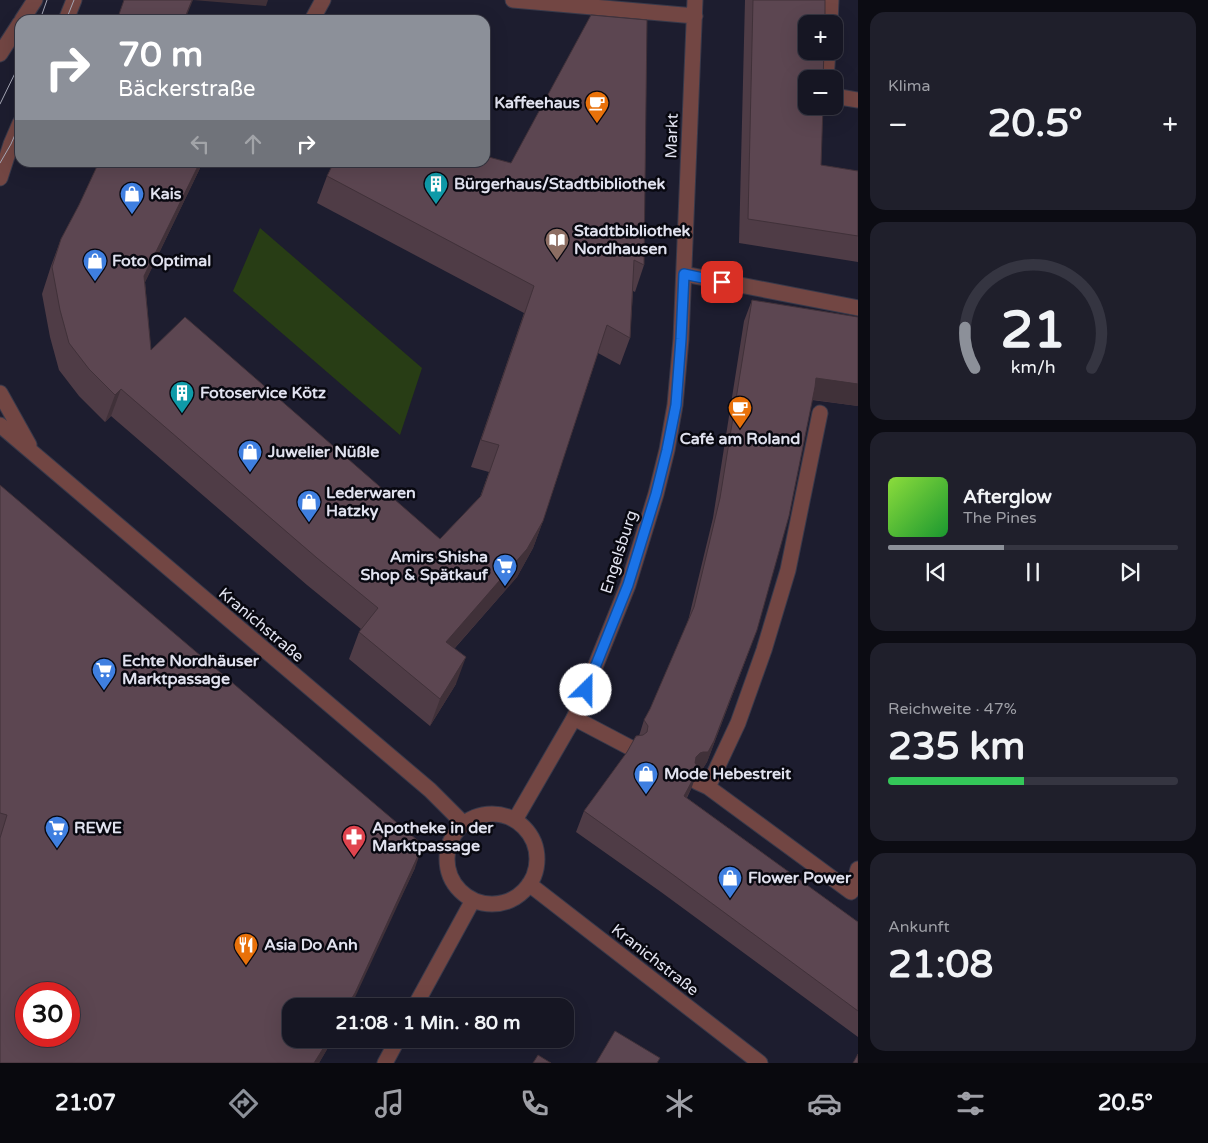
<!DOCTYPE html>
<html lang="de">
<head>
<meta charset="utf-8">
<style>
  body { margin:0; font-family:"Varela Round",sans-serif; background:#1f1f2b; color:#f1f3f6; height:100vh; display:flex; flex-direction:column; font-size:19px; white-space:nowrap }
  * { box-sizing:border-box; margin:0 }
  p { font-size:16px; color:#9e9fa6 }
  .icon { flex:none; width:28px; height:28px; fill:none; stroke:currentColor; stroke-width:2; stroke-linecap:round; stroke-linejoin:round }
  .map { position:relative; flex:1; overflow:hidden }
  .sheet { display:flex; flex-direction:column; gap:12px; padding:12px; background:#0c0c13; width:350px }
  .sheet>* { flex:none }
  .banner { position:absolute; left:15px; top:15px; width:475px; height:152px; border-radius:15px; box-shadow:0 5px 20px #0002,0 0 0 1px #353541; background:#8c9099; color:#fff; overflow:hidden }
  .buttons { position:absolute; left:798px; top:15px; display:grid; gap:10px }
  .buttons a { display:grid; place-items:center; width:45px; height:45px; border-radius:10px; background:#161623; box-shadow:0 5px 20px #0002,0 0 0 1px #353541; font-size:25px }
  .speed { position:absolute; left:15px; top:982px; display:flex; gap:10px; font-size:25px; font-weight:700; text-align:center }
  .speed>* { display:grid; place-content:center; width:65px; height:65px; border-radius:50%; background:#161623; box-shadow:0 5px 20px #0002,0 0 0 1px #353541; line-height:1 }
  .speed .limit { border:8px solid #d22; background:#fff; color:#111 }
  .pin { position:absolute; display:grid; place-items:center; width:42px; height:42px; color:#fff; margin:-21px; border-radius:10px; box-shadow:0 2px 8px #0006 }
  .me { position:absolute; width:55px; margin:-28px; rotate:23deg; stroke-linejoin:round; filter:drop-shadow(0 0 4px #0008) }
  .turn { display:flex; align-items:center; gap:18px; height:105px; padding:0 20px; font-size:22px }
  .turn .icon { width:65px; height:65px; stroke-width:2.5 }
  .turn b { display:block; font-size:35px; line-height:42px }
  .lanes { display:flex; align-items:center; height:48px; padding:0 20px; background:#0003; justify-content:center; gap:25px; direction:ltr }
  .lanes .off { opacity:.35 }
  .big { font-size:38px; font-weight:700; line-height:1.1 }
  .sheet .widget { flex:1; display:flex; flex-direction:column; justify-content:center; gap:8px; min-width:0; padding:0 18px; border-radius:15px; background:#1f1f2b }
  .sheet .dial { align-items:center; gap:0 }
  .dial svg { height:130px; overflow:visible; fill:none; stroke:#353541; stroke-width:7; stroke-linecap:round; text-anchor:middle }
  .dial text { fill:#f1f3f6; stroke:none }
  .song { display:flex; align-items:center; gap:15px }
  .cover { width:60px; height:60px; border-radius:8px; background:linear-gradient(135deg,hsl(90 70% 55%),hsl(130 70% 35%)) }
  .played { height:5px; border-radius:2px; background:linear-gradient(90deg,#8c9099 40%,#353541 40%) }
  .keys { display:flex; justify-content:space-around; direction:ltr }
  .heat { display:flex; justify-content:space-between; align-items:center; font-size:28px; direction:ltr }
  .charge { height:8px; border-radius:4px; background:linear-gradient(90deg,#34c759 47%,#353541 0) }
  .trip { position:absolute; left:282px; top:998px; width:292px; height:50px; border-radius:15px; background:#161623; box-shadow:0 5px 20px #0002,0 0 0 1px #353541; font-weight:700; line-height:50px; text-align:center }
  .tabs { display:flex; height:80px; justify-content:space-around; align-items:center; background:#09090e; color:#9e9fa6 }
  .tabs .icon { width:35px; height:35px }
  .tabs .on { color:#8c9099 }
  .tabs b { font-size:22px; color:#f1f3f6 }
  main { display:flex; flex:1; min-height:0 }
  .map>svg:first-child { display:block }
  .green { fill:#283d15 }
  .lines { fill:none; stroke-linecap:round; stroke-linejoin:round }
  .service-casing { stroke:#38394a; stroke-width:17 }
  .minor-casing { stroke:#38394a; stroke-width:17 }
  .service { stroke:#724643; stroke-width:15 }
  .minor { stroke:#724643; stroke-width:15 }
  .tram { stroke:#a6a7b6; stroke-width:1 }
  .wall { fill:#4f3c46 }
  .shaded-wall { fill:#403139 }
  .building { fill:#5c4651; stroke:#403139; fill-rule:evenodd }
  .route-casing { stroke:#114b97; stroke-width:12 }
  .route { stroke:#1a73e8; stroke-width:9 }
  .labels { text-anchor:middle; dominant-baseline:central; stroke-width:5; stroke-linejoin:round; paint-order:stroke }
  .poi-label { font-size:16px; font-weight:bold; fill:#e1e2ef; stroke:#080810; text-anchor:start }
  .street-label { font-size:16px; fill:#e1e2ef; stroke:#080810 }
</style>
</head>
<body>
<main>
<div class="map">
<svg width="858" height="1063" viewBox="0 0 858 1063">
  <rect width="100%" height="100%" fill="#1d1d2f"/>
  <!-- green -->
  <path class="green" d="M260 228 422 368 400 435 233 291Z"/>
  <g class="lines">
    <defs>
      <path id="service" d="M830 24 831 0
        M826 79 828 51
        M834 96 858 100
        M574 718 631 748
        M697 782 708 787 851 892 858 869
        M708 787 738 723 764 650 788 570 820 413"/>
      <path id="minor" d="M513 0 695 16
        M22 20 35 0
        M66 20 74 0
        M312 20 323 0
        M0 54 20 23
        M0 178 11 144 20 123
        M684 274 858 308
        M0 393 29 445
        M0 425 430 790 463 823
        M447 859a45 45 0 1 1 90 0a45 45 0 1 1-90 0Z
        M515 820 574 718 597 662 628 585 656 494 667 450 675 405 681 339 695 0
        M529 884 760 1063
        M415 1006 473 900
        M385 1063 398 1039"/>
    </defs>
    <!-- service casing -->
    <use href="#service" class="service-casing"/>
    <!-- minor casing -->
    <use href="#minor" class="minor-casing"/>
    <!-- service -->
    <use href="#service" class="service"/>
    <!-- minor -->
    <use href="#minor" class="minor"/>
    <!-- tram -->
    <path class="tram" d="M40 20 47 0
      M66 20 74 0
      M0 104 20 63
      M0 163 11 144 20 123"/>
  </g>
  <!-- wall -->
  <path class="wall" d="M745 0H825L821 165 858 171V262L739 243Z
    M99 162H203L145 282 151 350 440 539 480 497 489 472 471 467 524 313 317 203 327 176 485 162 644 265 635 292 633 291 630 338 620 365 598 353 543 521 533 548 517 577 455 648 456 684 430 726 349 659 359 632 361 629 307 585 111 416 105 422 79 396 59 370 50 337 42 294 51 266 61 239 79 205Z
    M752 300 858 406 812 400 749 651 707 762 700 773H697L691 789 687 798 858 922V1037L661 892 576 832 584 811 639 736 644 720 650 709 688 621 713 518 744 321Z
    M0 485 415 868 333 1039 319 1063H0Z"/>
  <!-- shaded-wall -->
  <path class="shaded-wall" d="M192 0H193L185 20H184Z
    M193 0H268L266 6Z
    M200 162H203L135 303 144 276Z
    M816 378 858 384V406L808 399Z
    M121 389 111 416 105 422 115 395Z
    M543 521 533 548 517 577 436 669 446 642Z
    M757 630 707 762 700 773H697L691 789 676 816 692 774 696 757 700 753Z
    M466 657 456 684 430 726 440 699Z
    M423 845 415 868 351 1006H347Z
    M329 1039H333L319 1063H314Z"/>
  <!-- building -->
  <path class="building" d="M124 0H192L184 20H117Z
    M753 0H825V24H806V51H824L823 79H806V106H823L821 165 858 171V236L748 219Z
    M591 15 647 20 644 265 634 260 630 338 607 325 543 521 527 549 446 642 466 657 440 699 359 632 378 608 317 558 121 389 115 395 89 369 69 343 60 310 52 267 61 239 79 205 99 162H200L144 276 151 350 185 317 440 539 481 496 499 445 481 440 534 286 327 176 334 162H485V156L511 163Z
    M752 300 858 317V384L816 378 815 387 789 516 757 630 714 741 708 752H703L700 753 696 757 695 763 699 768 684 796 858 922V1011L668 871 584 811 627 752 636 736 643 735 647 732 648 726 644 720 650 709 694 607 720 498Z
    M0 485 423 845 355 993 347 1006H291V1039H329L314 1063H0V838L7 815 0 813ZM26 994H69V1036H26Z
    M615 1031 660 1058 657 1063H596Z
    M858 1054V1063H853Z
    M538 1055 551 1063H533Z"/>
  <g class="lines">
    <defs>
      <path id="route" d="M586 690 628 585 656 494 667 450 676 405 681 339 684 274 722 282"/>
    </defs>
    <!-- route casing -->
    <use href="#route" class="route-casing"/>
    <!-- route -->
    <use href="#route" class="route"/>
  </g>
  <!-- icons -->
  <defs>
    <symbol id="cafe-pin" viewBox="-11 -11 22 30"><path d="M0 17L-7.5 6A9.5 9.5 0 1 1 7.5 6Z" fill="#e8710a" stroke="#080810"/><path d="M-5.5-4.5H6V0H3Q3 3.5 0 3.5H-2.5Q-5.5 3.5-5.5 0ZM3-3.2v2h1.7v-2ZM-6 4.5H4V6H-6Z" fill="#fff"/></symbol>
    <symbol id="building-pin" viewBox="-11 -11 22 30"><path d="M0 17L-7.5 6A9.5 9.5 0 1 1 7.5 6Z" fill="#0f9aa8" stroke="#080810"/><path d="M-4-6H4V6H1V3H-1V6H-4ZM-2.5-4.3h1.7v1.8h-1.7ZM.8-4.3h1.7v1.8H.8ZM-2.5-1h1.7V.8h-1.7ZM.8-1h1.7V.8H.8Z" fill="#fff"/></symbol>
    <symbol id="shop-pin" viewBox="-11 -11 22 30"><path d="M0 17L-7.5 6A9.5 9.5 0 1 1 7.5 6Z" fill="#3f7fe0" stroke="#080810"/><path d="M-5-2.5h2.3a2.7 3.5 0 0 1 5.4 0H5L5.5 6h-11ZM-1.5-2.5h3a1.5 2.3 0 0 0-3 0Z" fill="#fff"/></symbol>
    <symbol id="library-pin" viewBox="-11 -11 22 30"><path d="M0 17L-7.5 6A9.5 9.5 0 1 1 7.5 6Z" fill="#8d6e63" stroke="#080810"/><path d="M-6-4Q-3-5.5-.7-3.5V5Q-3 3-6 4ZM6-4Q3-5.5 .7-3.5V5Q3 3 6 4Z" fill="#fff"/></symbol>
    <symbol id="supermarket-pin" viewBox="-11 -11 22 30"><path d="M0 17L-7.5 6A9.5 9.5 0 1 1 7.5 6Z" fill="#3f7fe0" stroke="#080810"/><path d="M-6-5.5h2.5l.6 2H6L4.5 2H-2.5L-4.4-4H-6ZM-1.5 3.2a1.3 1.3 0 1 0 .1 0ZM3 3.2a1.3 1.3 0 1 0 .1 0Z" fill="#fff"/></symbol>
    <symbol id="pharmacy-pin" viewBox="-11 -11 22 30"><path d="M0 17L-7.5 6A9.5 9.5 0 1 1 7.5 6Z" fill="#e0444e" stroke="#080810"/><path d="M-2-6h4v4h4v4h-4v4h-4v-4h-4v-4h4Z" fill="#fff"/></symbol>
    <symbol id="restaurant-pin" viewBox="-11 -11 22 30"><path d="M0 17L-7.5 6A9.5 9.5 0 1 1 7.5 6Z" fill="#e8710a" stroke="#080810"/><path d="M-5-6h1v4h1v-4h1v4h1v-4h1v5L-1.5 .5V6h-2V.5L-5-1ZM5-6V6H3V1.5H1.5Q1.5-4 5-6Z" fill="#fff"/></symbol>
  </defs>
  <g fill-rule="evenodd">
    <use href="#cafe-pin" x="583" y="89" width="28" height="38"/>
    <use href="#building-pin" x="422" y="170" width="28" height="38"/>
    <use href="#shop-pin" x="118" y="180" width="28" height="38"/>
    <use href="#library-pin" x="543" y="226" width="28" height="38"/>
    <use href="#shop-pin" x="81" y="247" width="28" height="38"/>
    <use href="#building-pin" x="168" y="379" width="28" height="38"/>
    <use href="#cafe-pin" x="726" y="394" width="28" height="38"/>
    <use href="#shop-pin" x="236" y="438" width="28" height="38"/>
    <use href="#shop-pin" x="295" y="488" width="28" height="38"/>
    <use href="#supermarket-pin" x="491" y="552" width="28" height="38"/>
    <use href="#supermarket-pin" x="90" y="656" width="28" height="38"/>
    <use href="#shop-pin" x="632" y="760" width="28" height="38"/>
    <use href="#supermarket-pin" x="43" y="814" width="28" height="38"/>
    <use href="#pharmacy-pin" x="340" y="823" width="28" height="38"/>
    <use href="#shop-pin" x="716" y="864" width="28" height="38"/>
    <use href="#restaurant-pin" x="232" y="931" width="28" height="38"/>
  </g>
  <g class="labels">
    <!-- poi labels -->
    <g class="poi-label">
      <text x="580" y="103" text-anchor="end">Kaffeehaus</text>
      <text x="454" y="184">Bürgerhaus/Stadtbibliothek</text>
      <text x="150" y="194">Kais</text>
      <text x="574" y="231">Stadtbibliothek<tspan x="574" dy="18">Nordhausen</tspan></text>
      <text x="112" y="261">Foto Optimal</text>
      <text x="200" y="393">Fotoservice Kötz</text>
      <text x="740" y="439" text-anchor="middle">Café am Roland</text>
      <text x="268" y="452">Juwelier Nüßle</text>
      <text x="326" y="493">Lederwaren<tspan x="326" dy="18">Hatzky</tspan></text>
      <text x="488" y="557" text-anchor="end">Amirs Shisha<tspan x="488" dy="18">Shop &amp; Spätkauf</tspan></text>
      <text x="122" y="661">Echte Nordhäuser<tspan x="122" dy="18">Marktpassage</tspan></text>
      <text x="664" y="774">Mode Hebestreit</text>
      <text x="74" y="828">REWE</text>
      <text x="372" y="828">Apotheke in der<tspan x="372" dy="18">Marktpassage</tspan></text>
      <text x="748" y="878">Flower Power</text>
      <text x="264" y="945">Asia Do Anh</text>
    </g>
    <!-- street labels -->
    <g class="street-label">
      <text transform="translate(672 136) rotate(-88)">Markt</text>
      <text transform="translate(619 552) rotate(-72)">Engelsburg</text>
      <text transform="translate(261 625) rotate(40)">Kranichstraße</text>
      <text transform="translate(655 960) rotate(38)">Kranichstraße</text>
    </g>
  </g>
</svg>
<div class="buttons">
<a>+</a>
<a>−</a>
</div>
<div class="speed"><div class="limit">30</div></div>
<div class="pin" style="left:722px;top:282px;background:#d93025"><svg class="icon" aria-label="arrive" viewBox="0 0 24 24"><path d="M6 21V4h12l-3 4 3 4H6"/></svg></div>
<svg class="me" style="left:586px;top:690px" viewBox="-20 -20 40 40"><circle r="19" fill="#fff"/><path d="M0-13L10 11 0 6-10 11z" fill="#1a73e8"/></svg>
<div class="trip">21:08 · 1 Min. · 80 m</div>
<div class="banner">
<div class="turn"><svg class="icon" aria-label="right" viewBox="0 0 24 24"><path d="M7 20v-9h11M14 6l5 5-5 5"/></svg><div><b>70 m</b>Bäckerstraße</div></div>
<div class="lanes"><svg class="icon off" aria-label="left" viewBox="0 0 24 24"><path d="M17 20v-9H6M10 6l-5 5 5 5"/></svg><svg class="icon off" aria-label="ahead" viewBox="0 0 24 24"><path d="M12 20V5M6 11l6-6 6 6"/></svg><svg class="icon" aria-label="right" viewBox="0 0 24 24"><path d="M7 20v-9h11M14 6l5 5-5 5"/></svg></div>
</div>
</div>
<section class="sheet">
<div class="widget"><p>Klima</p>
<div class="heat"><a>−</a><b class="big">20.5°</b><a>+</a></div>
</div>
<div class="widget dial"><svg viewBox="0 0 100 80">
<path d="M14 69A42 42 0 1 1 86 69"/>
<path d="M14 69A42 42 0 0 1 8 44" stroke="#8c9099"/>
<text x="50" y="56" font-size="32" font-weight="700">21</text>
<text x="50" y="72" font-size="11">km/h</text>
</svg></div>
<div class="widget">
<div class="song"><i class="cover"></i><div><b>Afterglow</b><p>The Pines</p></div></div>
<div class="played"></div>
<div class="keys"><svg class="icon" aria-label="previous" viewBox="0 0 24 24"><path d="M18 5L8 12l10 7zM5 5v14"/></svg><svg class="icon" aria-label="pause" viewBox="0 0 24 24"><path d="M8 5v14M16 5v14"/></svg><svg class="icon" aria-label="next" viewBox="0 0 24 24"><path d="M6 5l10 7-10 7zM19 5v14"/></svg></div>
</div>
<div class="widget"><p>Reichweite · 47%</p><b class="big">235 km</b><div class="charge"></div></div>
<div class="widget"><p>Ankunft</p><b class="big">21:08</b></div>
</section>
</main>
<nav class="tabs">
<b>21:07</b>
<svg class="icon on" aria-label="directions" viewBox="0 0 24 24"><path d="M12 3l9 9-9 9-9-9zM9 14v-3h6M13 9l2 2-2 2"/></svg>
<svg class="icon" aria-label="music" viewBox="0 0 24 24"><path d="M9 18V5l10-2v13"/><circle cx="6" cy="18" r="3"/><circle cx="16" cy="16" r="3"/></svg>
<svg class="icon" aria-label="phone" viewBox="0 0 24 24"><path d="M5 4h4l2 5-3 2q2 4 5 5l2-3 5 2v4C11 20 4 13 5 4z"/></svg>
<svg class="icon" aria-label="climate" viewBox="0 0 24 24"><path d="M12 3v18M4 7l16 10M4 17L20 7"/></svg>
<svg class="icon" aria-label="car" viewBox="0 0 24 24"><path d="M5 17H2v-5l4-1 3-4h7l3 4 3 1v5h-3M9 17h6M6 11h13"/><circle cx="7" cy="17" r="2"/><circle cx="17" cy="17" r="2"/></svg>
<svg class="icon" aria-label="filters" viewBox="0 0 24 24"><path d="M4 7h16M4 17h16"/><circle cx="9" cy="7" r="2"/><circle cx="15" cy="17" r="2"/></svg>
<b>20.5°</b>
</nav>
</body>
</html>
